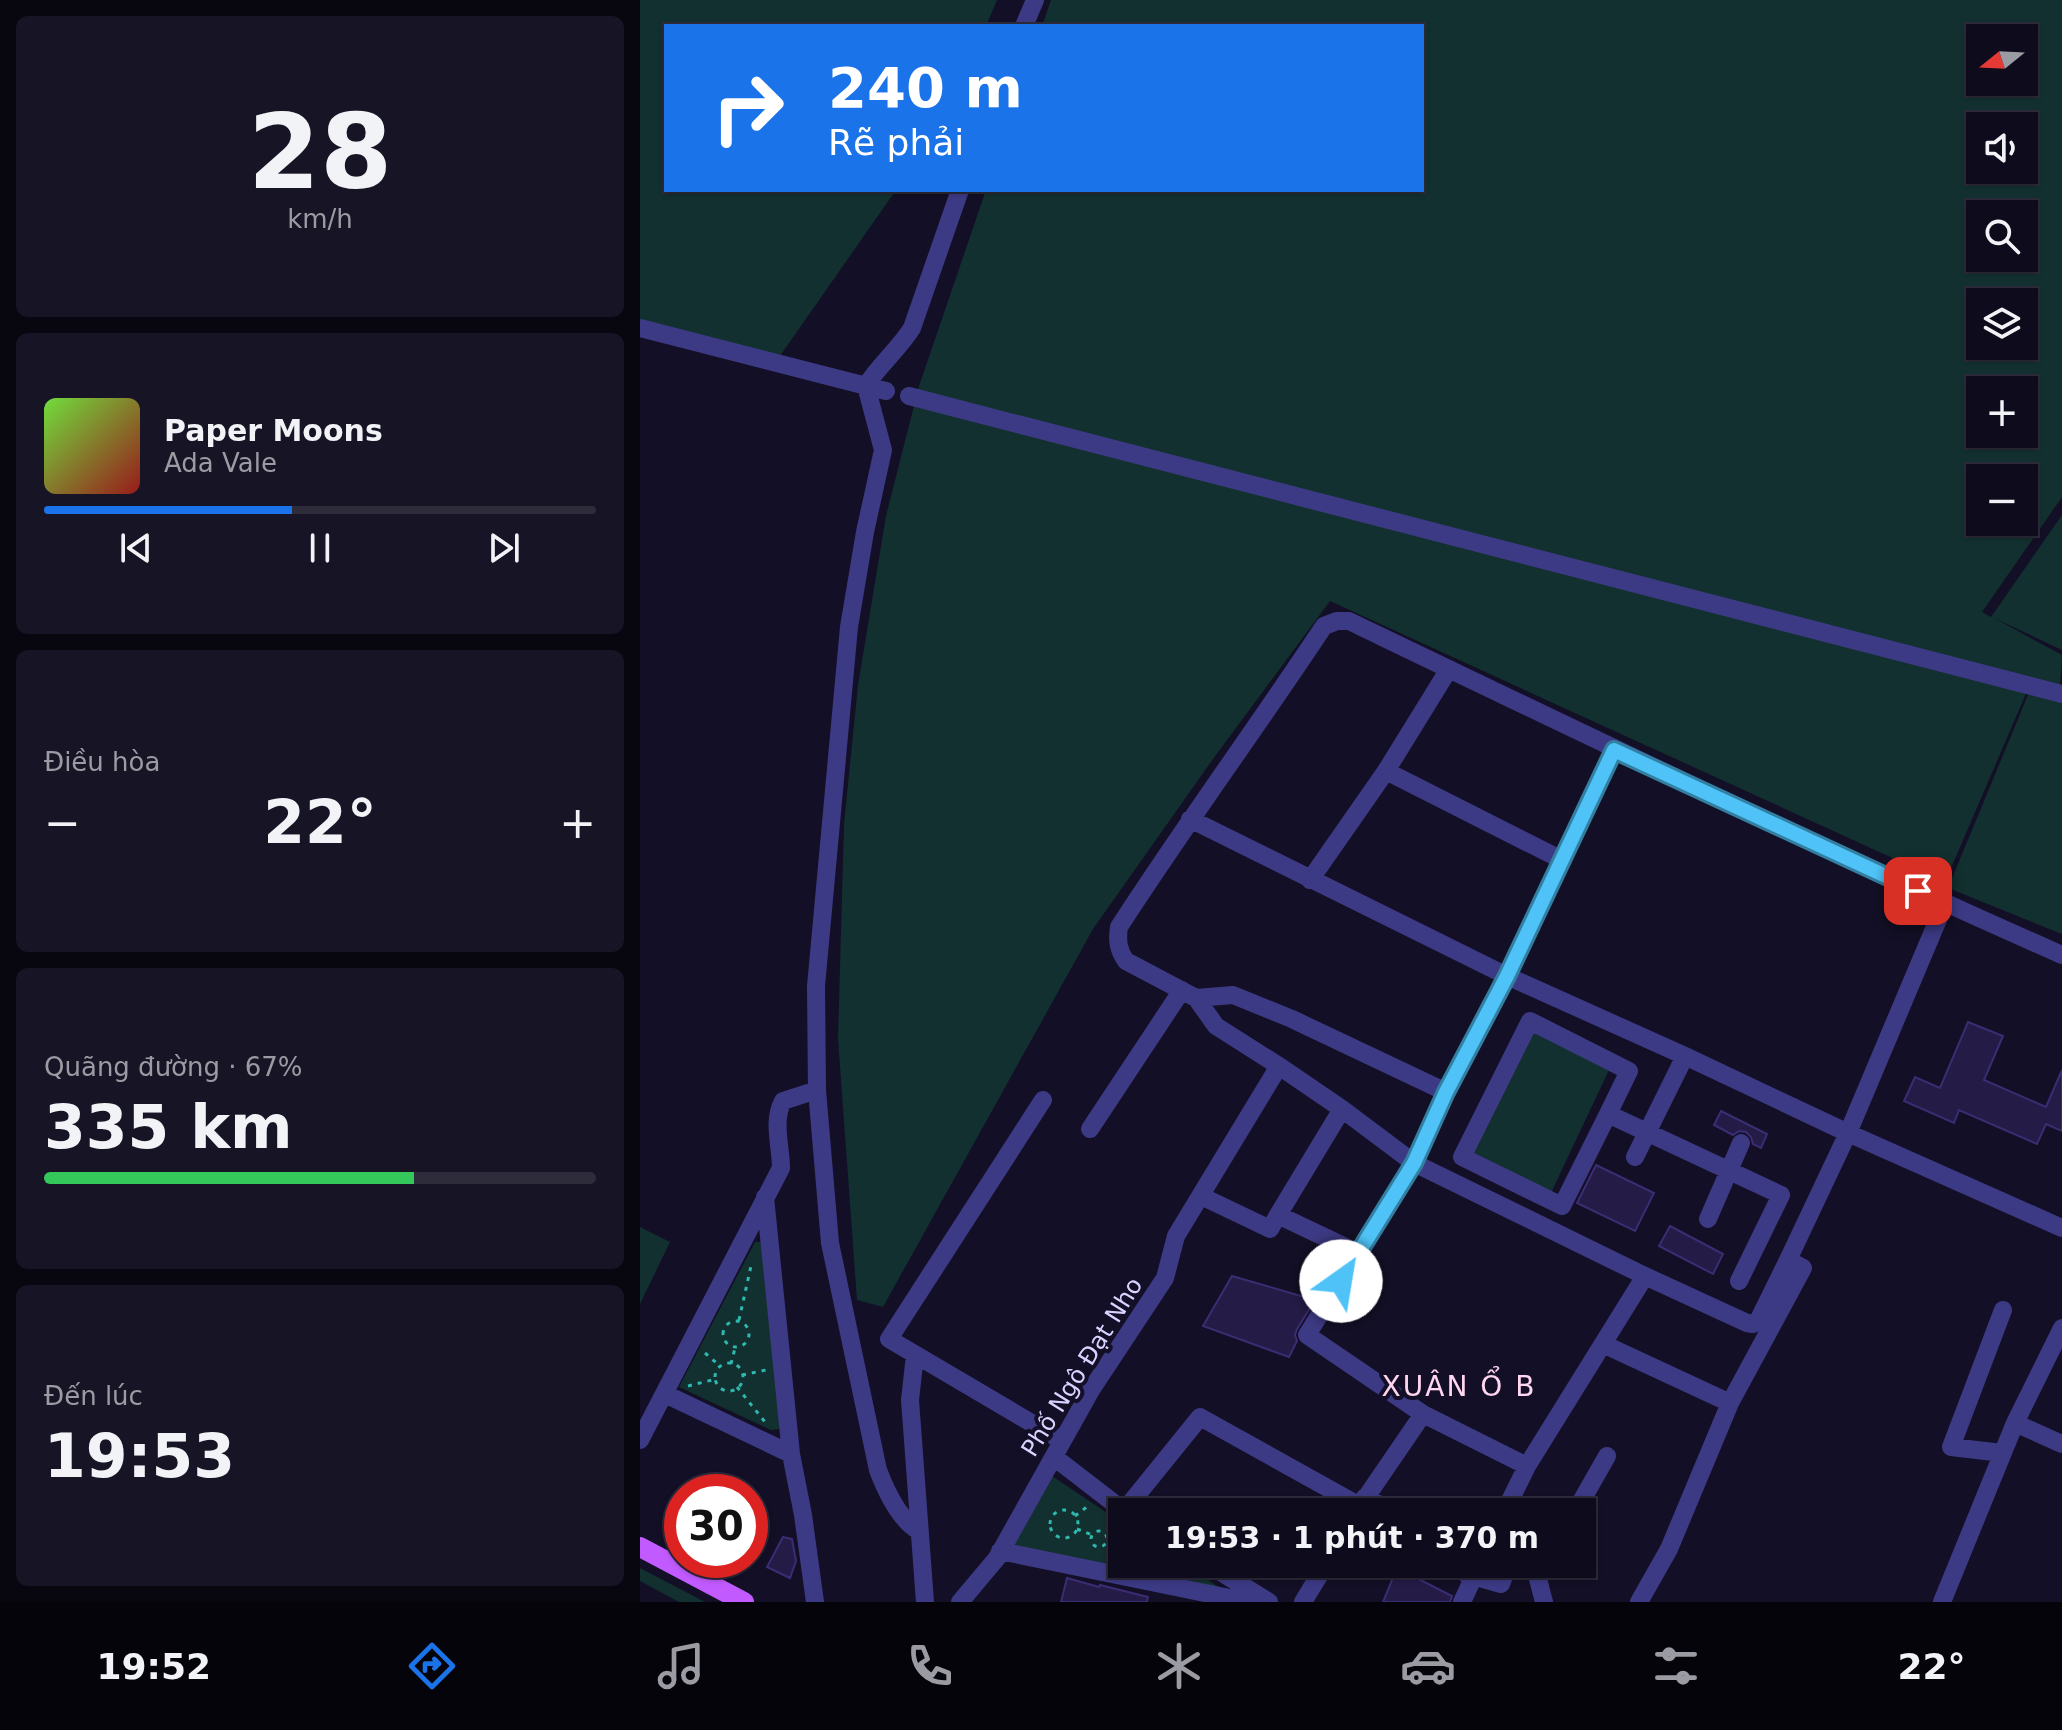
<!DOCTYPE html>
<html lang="vi">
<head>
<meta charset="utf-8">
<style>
  body { margin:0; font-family:"DejaVu Sans",sans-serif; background:#171425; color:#f1f3f6; height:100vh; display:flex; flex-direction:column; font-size:30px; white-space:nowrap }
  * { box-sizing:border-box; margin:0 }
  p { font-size:26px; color:#9b9ba3 }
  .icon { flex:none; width:44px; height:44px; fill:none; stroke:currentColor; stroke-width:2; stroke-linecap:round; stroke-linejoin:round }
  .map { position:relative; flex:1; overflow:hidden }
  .panel { display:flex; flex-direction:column; gap:16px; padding:16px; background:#08060f; width:640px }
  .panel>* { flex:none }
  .top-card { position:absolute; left:24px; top:24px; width:760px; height:168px; border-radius:0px; box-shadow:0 2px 6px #0004,0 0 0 2px #2e2b3b; background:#1a73e8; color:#fff; overflow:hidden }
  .needle { width:52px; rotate:252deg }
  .controls { position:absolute; left:1326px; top:24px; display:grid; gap:16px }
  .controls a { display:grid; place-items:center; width:72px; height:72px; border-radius:0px; background:#0e0b1c; box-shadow:0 2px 6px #0004,0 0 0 2px #2e2b3b; font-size:40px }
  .speed { position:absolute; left:24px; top:1474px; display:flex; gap:16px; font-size:40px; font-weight:700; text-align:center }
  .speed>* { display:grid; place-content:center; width:104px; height:104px; border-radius:50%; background:#0e0b1c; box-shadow:0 2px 6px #0004,0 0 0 2px #2e2b3b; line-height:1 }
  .speed .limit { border:12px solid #d22; background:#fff; color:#111 }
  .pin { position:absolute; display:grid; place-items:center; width:68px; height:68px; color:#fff; margin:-34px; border-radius:16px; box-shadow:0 4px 12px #0006 }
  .me { position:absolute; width:88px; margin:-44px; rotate:32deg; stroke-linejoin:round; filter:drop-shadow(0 0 6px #0008) }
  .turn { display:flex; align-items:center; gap:28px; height:168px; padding:0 32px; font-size:36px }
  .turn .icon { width:104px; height:104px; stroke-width:2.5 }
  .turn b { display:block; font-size:56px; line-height:68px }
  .big { font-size:60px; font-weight:600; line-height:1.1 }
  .panel .card { flex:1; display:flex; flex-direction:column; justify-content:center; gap:12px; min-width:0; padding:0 28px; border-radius:12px; background:#171425 }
  .panel .dial { align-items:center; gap:0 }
  .dial b { font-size:104px; line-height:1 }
  .song { display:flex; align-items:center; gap:24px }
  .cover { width:96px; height:96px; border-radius:12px; background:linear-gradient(135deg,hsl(100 70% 55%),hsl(0 70% 35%)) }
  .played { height:8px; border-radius:4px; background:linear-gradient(90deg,#1a73e8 45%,#2e2b3b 45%) }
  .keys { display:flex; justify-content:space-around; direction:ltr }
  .heat { display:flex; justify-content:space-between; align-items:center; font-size:44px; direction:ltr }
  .charge { height:12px; border-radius:6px; background:linear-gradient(90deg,#34c759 67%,#2e2b3b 0) }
  .trip { position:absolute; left:468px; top:1498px; width:488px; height:80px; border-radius:0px; background:#0e0b1c; box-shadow:0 2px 6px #0004,0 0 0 2px #2e2b3b; font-weight:600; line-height:80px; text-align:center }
  .tabs { display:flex; height:128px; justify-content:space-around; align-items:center; background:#06040b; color:#9b9ba3 }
  .tabs .icon { width:56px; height:56px }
  .tabs .on { color:#1a73e8 }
  .tabs b { font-size:36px; color:#f1f3f6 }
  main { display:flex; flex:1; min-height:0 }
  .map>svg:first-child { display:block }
  .green { fill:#12302f; fill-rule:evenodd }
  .building { fill:#241b47; stroke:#3b2d73; stroke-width:2 }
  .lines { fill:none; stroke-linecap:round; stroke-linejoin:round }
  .path { stroke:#2fb8b0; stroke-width:3; stroke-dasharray:4 6; stroke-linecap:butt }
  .minor { stroke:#3d3a85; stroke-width:18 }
  .major { stroke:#c25bff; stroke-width:20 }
  .route-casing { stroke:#337fa1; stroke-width:20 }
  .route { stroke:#4fc3f7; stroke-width:14 }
  .labels { text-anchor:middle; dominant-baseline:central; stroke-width:8; stroke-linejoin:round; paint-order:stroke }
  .street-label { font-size:24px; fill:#d9d4ff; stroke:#130f26 }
  .quarter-label { font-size:28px; letter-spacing:2px; fill:#ffd6f0; stroke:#130f26 }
</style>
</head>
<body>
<main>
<section class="panel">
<div class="card dial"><b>28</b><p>km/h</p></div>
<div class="card">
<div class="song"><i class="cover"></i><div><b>Paper Moons</b><p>Ada Vale</p></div></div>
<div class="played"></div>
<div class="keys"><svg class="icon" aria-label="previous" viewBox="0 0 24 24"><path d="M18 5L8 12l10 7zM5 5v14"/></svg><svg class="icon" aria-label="pause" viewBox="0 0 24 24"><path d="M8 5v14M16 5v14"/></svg><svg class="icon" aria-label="next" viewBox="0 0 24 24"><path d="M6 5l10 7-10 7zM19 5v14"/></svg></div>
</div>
<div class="card"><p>Điều hòa</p>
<div class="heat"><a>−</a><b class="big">22°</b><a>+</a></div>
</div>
<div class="card"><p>Quãng đường · 67%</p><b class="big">335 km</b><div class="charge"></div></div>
<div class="card"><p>Đến lúc</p><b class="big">19:53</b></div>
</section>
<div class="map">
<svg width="1422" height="1602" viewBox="0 0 1422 1602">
  <rect width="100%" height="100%" fill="#130f26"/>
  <!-- green -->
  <path class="green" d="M0 0H357L346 26H26V190H256L140 356 0 320Z
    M411 0H1422V497L1342 612 1351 617 1422 515V650L1354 618 1422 655 1420 685 1388 689 1305 882 690 601 573 759 453 929 243 1307 217 1300 198 1039 204 824 218 685 246 516 279 386 346 190H782V26H402ZM1340 38H1384V82H1340ZM1340 126H1384V170H1340ZM1340 214H1384V258H1340ZM1340 302H1384V346H1340ZM1340 390H1384V434H1340ZM1340 478H1384V522H1340Z
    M1390 690 1422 698V934L1308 888Z
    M891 1031 969 1070 910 1195 829 1157Z
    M0 1227 30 1242 0 1304Z
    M115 1242H122L140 1422 139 1429 131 1430 39 1387Z
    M412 1476 482 1523V1564H544L592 1596 375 1546 374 1541Z
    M0 1568 65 1602H39L0 1581Z"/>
  <!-- building -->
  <path class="building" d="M1328 1022 1363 1036 1344 1080 1406 1107 1422 1070V1131L1406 1124 1397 1144 1319 1110 1314 1123 1264 1101 1275 1077 1300 1088Z
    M1081 1111 1127 1134 1121 1148 1113 1144 1111 1137 1106 1132 1099 1131 1093 1135 1074 1125Z
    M956 1165 1014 1193 995 1231 937 1203Z
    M1030 1226 1083 1254 1073 1274 1019 1246Z
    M592 1276 675 1300 657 1329 655 1335 657 1341 649 1357 563 1326Z
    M62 1477 89 1492H54Z
    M143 1537 152 1539 156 1561 150 1578 127 1567Z
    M757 1568 812 1596 810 1602H743Z
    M427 1578 459 1587 460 1585 508 1597 507 1602H421Z"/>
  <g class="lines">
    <!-- path -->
    <path class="path" d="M99 1320 111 1266
      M83 1334a13 13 0 1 1 26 0a13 13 0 1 1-26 0Z
      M65 1353 80 1366
      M75 1377a14 14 0 1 1 28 0a14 14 0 1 1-28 0Z
      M91 1364 95 1348
      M102 1375 126 1370
      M48 1386 76 1379
      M97 1387 125 1422
      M410 1524a14 14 0 1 1 28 0a14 14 0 1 1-28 0Z
      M435 1516 448 1506
      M437 1529 452 1535
      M451 1539a8 8 0 1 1 16 0a8 8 0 1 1-16 0Z
      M474 1556 482 1532"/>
    <!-- minor -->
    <path class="minor" d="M384 26 395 0
      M0 328 246 391
      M269 396 1422 694
      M974 750 867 976 806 1092 774 1163 667 1335 783 1414 887 1466 1005 1276
      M746 771 922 860
      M550 819 867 976 1045 1056 1208 1133 1422 1228
      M670 880 746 771 809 669
      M556 998 593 995 652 1019 806 1092
      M177 1090 176 986 209 627 225 532 243 450 226 386C238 366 259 349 272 328L320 190
      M403 1100 249 1339 422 1441
      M702 1109 638 1215 718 1253
      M968 1114 989 1071 890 1021 822 1157 922 1206 968 1114 1141 1195 1099 1281
      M450 1129 542 990
      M995 1157 1045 1056
      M561 1196 630 1229 638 1215
      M125 1197 151 1454 163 1515 175 1602
      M1068 1219 1101 1143
      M1148 1260 1119 1319 1113 1324 1107 1323 1005 1276 774 1163 702 1109 639 1066 576 1026 556 998 486 961C478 950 477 940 479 927 545 825 617 727 684 626L697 621H709C946 735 1182 849 1422 955
      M963 1344 1090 1403
      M275 1355 270 1400 285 1602
      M25 1394 151 1454
      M1375 1423 1422 1444
      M0 1440 141 1168C141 1146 132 1121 143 1101L177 1090 190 1243 238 1470C246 1491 259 1520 279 1531
      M1362 1453 1311 1447 1363 1310
      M414 1457 484 1511
      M725 1497 753 1512
      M865 1511 887 1466
      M486 1512 484 1511 560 1417 720 1506
      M716 1512 783 1414
      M931 1512 942 1500 967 1456
      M360 1551 609 1602
      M568 1564 629 1602
      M828 1564 826 1574 861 1584 866 1571 873 1564
      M897 1564V1575L904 1602
      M320 1602 357 1558 451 1390 525 1278 536 1236 639 1066
      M663 1602 686 1564
      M822 1602 834 1576
      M999 1602 1029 1549 1090 1403 1163 1268 1148 1260 1208 1133 1305 903
      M1302 1602 1375 1423 1422 1328"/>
    <!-- major -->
    <path class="major" d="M0 1547 104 1602"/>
  </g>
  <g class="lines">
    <defs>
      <path id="route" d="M701 1281 774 1163 806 1092 867 976 974 750 1278 891"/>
    </defs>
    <!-- route casing -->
    <use href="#route" class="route-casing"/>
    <!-- route -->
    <use href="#route" class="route"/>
  </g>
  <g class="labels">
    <!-- street labels -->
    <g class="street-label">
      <text transform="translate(442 1367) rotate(-58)">Phố Ngô Đạt Nho</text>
    </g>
    <!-- quarter labels -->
    <g class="quarter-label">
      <text x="819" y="1386">XUÂN Ổ B</text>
    </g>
  </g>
</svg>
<div class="controls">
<a><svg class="needle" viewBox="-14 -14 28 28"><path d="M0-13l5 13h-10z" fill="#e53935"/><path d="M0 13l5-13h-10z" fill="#9b9ba3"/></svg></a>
<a><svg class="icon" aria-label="sound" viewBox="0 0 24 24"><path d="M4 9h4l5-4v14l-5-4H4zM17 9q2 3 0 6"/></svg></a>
<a><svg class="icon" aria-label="search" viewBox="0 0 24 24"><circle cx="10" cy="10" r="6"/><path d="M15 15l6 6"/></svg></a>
<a><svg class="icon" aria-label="layers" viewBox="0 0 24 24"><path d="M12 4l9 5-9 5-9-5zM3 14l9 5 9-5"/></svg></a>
<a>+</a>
<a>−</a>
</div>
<div class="speed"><div class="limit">30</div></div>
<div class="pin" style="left:1278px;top:891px;background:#d93025"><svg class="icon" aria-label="arrive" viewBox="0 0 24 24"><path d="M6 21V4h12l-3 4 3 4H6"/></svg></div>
<svg class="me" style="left:701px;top:1281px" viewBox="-20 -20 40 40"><circle r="19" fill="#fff"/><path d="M0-13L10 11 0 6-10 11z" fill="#4fc3f7"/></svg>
<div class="trip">19:53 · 1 phút · 370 m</div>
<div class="top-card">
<div class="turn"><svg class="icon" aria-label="right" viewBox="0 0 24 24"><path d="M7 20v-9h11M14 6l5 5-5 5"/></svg><div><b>240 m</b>Rẽ phải</div></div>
</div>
</div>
</main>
<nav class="tabs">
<b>19:52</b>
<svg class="icon on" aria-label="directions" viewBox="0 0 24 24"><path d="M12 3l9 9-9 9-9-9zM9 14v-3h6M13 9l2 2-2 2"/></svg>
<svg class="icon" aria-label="music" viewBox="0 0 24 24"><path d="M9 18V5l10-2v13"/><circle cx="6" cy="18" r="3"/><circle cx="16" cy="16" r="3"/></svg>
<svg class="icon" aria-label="phone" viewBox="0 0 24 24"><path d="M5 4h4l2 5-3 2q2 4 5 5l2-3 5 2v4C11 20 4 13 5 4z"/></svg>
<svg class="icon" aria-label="climate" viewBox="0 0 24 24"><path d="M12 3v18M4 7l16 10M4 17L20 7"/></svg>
<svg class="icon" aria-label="car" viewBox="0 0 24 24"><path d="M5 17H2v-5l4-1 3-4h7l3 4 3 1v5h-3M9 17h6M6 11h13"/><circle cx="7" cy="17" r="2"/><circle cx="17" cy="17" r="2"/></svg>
<svg class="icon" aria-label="filters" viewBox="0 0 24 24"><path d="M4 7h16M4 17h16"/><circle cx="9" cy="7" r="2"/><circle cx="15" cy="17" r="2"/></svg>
<b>22°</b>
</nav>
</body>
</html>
